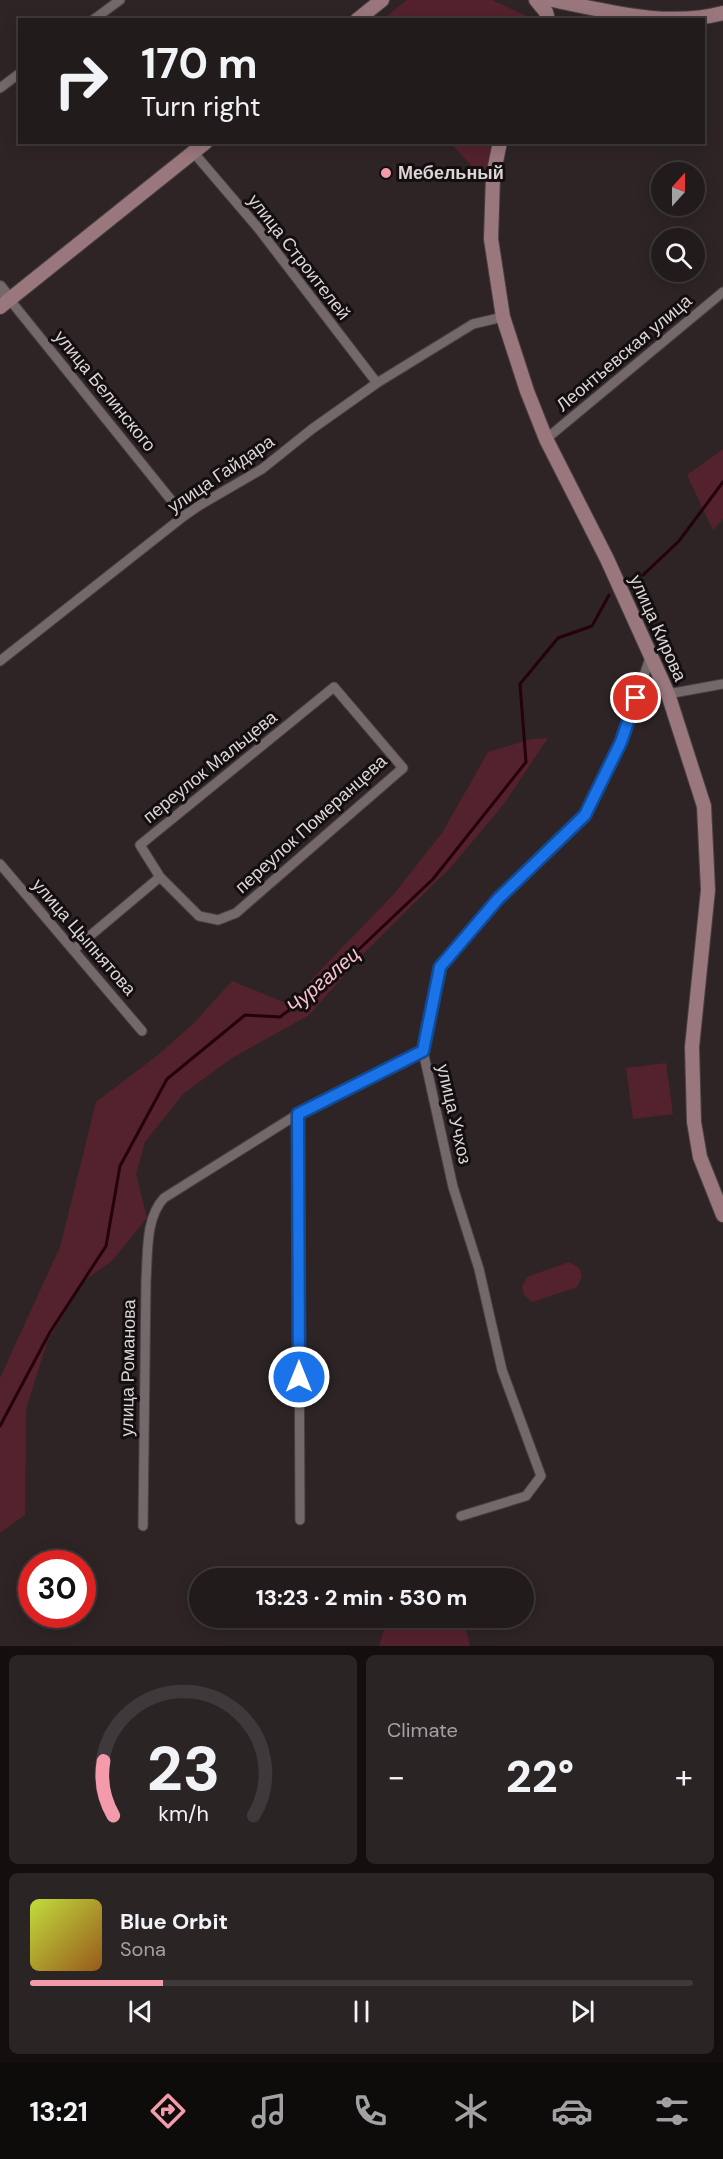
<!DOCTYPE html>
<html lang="en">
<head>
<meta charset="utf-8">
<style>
  body { margin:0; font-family:"DM Sans",sans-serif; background:#2a2425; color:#f1f3f6; height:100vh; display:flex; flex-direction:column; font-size:22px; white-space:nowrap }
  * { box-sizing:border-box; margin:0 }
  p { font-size:20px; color:#a2a1a3 }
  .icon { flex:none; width:33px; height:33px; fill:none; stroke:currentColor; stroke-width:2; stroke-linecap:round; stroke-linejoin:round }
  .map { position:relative; height:1646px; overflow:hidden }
  .sheet { display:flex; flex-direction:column; gap:9px; padding:9px; background:#130f0f; flex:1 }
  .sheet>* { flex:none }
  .guide { position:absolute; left:18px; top:18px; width:687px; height:126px; border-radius:0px; box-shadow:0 3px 15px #0003,0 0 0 2px #3f393b; background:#221b1c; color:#f1f3f6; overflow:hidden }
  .needle { width:39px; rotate:21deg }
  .tools { position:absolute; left:651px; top:162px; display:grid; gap:12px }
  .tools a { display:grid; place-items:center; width:54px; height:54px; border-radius:50%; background:#221b1c; box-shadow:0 3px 15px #0003,0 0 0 2px #3f393b; font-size:30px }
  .speed { position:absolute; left:18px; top:1550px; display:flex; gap:12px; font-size:30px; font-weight:700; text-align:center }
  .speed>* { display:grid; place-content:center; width:78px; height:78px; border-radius:50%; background:#221b1c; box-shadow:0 3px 15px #0003,0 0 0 2px #3f393b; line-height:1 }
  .speed .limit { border:9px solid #d22; background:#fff; color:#111 }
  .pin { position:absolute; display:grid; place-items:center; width:51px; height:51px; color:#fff; margin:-26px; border:3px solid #fff; border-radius:50%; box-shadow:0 2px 6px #0007 }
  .me { position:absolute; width:66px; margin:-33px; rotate:0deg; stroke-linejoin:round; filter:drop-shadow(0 0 4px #0008) }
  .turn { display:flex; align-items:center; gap:21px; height:126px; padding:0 24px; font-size:27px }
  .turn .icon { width:78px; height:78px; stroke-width:2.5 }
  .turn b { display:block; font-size:42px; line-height:51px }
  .big { font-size:45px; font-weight:800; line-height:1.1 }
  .sheet .card { flex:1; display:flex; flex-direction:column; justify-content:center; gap:9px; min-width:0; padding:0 21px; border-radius:9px; background:#2a2425 }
  .sheet .dial { align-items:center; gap:0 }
  .dial svg { height:156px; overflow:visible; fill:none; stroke:#3f393b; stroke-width:7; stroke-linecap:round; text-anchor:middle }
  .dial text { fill:#f1f3f6; stroke:none }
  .song { display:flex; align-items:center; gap:18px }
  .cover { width:72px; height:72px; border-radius:9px; background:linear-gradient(135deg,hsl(70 70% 55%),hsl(30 70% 35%)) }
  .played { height:6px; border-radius:3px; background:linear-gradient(90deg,#f39aab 20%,#3f393b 20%) }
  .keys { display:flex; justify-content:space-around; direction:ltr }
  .heat { display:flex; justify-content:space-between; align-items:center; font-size:33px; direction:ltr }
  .sheet .tiles { flex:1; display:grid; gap:9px; grid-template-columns:1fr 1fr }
  .card:last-child { grid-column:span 2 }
  .trip { position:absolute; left:189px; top:1568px; width:345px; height:60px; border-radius:30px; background:#221b1c; box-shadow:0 3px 15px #0003,0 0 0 2px #3f393b; font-weight:800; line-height:60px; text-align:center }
  .tabs { display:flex; height:96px; justify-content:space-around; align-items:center; background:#0e0b0b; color:#a2a1a3 }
  .tabs .icon { width:42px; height:42px }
  .tabs .on { color:#f39aab }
  .tabs b { font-size:27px; color:#f1f3f6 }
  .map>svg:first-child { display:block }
  .green { fill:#54222d }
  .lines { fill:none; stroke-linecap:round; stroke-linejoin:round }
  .stream { stroke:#25010b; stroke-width:3 }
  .minor-casing { stroke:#494143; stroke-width:11 }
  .tertiary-casing { stroke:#494143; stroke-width:14 }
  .secondary-casing { stroke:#494143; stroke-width:16 }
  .minor { stroke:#74686a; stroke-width:9 }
  .tertiary { stroke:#74686a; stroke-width:12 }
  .secondary { stroke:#9a777d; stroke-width:14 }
  .route-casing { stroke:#114b97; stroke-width:15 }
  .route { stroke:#1a73e8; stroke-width:10 }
  .poi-dot { fill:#f39aab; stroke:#130e0f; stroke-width:2 }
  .labels { text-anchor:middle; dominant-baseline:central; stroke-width:6; stroke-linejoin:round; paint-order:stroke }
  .poi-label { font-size:18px; font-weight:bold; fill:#dcd5d6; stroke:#130e0f; text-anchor:start }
  .street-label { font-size:18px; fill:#dcd5d6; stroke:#130e0f }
  .water-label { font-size:20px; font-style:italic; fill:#fcc3cc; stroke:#130e0f }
</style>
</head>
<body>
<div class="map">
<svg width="723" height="1646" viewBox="0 0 723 1646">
  <rect width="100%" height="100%" fill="#2e2425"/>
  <!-- green -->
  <path class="green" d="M407 0H492L533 19H383Z
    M450 143H491L486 181Z
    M723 449V519L713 530 687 475Z
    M548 738 503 805 451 867 364 953 309 1015 232 1058 183 1094 145 1142 136 1174 147 1218 112 1261 82 1282 47 1342 26 1409 25 1515 0 1533V1378L60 1247 96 1102 158 1055 194 1023 232 981 288 1004 393 895 442 833 488 752 532 739Z
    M666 1063 673 1114 633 1119 626 1068Z
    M569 1262 579 1268 582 1276 577 1287 532 1302 524 1295 522 1287 527 1277Z
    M388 1617H455L466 1630 470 1646H379Z"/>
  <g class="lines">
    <!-- stream -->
    <path class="stream" d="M643 575 679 541 723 482
      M0 1426 50 1332 106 1246 120 1166 167 1079 245 1015 280 1017 316 990 433 879 526 762 520 684 558 638 592 626 609 595"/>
    <defs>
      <path id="minor" d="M93 20 120 0
        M0 88 20 73
        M194 153 258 228 377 383
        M10 300 184 516
        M546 439 723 292
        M0 661 184 516 200 505 262 469 312 429 377 383 473 324 503 317
        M668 694 723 684
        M0 864 142 1031
        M73 950 160 877 140 845 334 687 403 768 236 913 218 920 199 916 160 877
        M298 1114 300 1520
        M461 1516 526 1496 541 1476 502 1370 479 1269 453 1187 423 1051 440 967 498 899 585 815 621 742 651 655
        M143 1526 146 1280C148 1254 145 1218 164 1198L298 1114 423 1051"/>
      <path id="tertiary" d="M0 287 10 300"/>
      <path id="secondary" d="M536 0 546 12 548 20
        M552 0C607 11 667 28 723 13
        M357 20 382 0
        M500 142 493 176 491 239 503 317 527 391 546 439 607 559 668 694 704 806 708 890 692 1047 694 1122 700 1157 723 1215
        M0 307 206 142"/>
    </defs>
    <!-- minor casing -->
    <use href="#minor" class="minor-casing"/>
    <!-- tertiary casing -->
    <use href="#tertiary" class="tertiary-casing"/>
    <!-- secondary casing -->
    <use href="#secondary" class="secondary-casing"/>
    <!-- minor -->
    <use href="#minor" class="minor"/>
    <!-- tertiary -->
    <use href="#tertiary" class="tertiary"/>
    <!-- secondary -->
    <use href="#secondary" class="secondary"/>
  </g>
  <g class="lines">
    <defs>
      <path id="route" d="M299 1377 298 1114 423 1051 440 967 498 899 585 815 621 742 636 698"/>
    </defs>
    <!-- route casing -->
    <use href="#route" class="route-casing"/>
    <!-- route -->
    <use href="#route" class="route"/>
  </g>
  <!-- markers -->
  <circle class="poi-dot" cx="386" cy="173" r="6"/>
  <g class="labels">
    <!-- poi labels -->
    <g class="poi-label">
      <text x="398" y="173">Мебельный</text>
    </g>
    <!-- street labels -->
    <g class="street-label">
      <text transform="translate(299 257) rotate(52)">улица Строителей</text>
      <text transform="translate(624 353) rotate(-40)">Леонтьевская улица</text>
      <text transform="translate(105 391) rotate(51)">улица Белинского</text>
      <text transform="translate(221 474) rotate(-34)">улица Гайдара</text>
      <text transform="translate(658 628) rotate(66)">улица Кирова</text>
      <text transform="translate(210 767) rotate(-39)">переулок Мальцева</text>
      <text transform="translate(311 824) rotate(-42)">переулок Померанцева</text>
      <text transform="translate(84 937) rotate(49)">улица Цыпнятова</text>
      <text transform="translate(454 1114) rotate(77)">улица Учхоз</text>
      <text transform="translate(128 1368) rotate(-89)">улица Романова</text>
    </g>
    <!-- water labels -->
    <g class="water-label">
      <text transform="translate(323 980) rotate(-41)">Чургалец</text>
    </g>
  </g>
</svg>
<div class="tools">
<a><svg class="needle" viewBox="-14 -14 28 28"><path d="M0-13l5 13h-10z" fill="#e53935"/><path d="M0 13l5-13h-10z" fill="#a2a1a3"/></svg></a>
<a><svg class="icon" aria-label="search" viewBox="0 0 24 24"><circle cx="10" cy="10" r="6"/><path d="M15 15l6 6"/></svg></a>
</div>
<div class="speed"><div class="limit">30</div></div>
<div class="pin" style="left:636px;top:698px;background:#d93025"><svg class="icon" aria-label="arrive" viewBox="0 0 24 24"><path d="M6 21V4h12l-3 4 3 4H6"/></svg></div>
<svg class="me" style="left:299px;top:1377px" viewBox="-20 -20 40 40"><circle r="17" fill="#1a73e8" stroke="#fff" stroke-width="3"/><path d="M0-11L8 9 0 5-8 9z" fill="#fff"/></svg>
<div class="trip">13:23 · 2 min · 530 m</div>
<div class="guide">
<div class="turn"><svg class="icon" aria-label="right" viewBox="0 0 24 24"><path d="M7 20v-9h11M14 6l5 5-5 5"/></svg><div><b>170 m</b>Turn right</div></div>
</div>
</div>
<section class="sheet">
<div class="tiles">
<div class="card dial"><svg viewBox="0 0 100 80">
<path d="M14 69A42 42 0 1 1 86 69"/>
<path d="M14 69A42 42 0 0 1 9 41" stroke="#f39aab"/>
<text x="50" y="56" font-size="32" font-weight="700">23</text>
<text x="50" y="72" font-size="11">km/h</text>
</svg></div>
<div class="card"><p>Climate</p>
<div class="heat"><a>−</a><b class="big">22°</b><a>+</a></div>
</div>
<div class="card">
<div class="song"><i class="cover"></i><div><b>Blue Orbit</b><p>Sona</p></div></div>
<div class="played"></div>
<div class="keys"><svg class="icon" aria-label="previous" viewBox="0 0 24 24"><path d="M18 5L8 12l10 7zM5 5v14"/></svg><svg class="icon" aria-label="pause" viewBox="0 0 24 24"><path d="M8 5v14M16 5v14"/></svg><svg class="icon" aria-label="next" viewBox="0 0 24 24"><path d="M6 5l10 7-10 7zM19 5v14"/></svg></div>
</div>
</div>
</section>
<nav class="tabs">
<b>13:21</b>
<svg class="icon on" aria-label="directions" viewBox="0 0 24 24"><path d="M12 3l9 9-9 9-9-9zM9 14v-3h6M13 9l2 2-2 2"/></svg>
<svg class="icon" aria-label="music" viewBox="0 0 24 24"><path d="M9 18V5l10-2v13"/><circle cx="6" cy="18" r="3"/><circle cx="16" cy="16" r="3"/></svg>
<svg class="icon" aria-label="phone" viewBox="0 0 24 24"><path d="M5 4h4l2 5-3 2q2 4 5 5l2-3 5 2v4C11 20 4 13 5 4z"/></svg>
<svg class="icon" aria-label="climate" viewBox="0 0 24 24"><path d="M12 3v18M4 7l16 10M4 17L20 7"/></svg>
<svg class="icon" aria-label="car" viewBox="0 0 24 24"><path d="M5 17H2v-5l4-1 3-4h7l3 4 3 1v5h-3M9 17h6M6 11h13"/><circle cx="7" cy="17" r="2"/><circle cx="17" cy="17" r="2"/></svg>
<svg class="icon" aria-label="filters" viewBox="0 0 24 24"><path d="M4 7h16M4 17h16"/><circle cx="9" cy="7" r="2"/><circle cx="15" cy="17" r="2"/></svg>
</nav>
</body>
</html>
